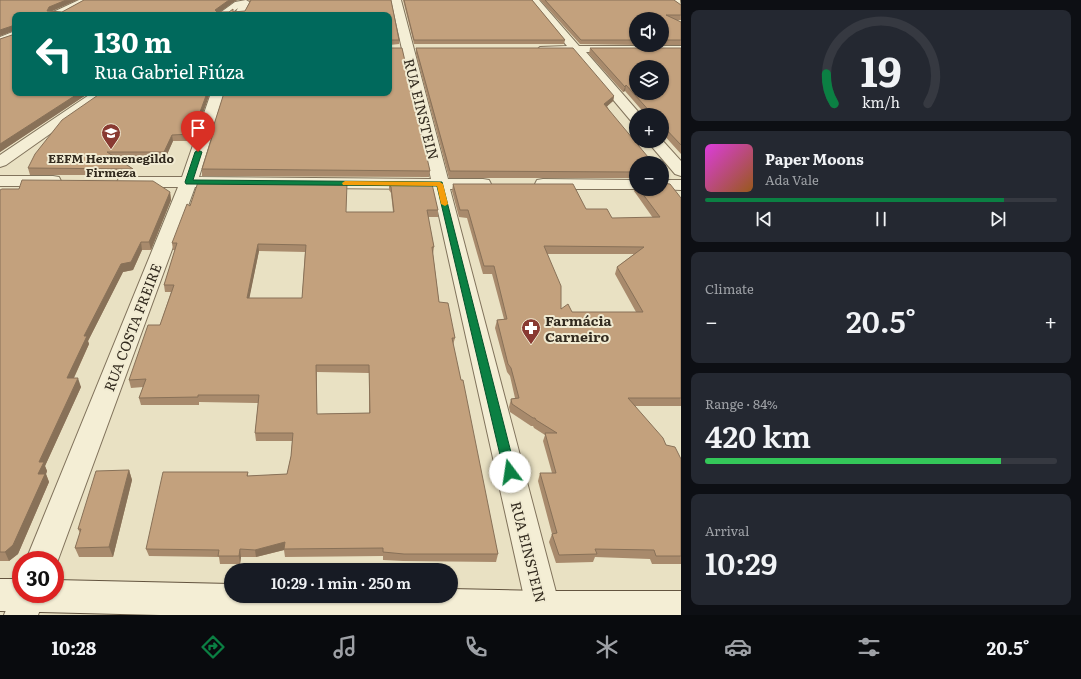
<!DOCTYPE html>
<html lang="en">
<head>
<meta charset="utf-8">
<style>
  body { margin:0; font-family:Literata,serif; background:#242831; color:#f1f3f6; height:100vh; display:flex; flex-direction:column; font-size:15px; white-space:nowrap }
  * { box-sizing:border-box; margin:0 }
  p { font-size:13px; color:#9ea1a6 }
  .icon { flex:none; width:22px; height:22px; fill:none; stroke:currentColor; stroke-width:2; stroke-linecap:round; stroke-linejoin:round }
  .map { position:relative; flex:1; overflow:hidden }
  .details { display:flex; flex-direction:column; gap:10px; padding:10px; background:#0d0f14; width:400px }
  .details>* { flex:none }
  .banner { position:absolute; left:12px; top:12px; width:380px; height:84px; border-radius:8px; box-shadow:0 1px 3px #0004; background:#00695c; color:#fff; overflow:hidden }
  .fabs { position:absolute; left:629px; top:12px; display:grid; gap:8px }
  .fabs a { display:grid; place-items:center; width:40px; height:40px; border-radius:50%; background:#171b24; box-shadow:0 1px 3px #0004; font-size:20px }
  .speed { position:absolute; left:12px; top:551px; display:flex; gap:8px; font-size:20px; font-weight:700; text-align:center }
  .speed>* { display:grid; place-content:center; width:52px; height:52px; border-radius:50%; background:#171b24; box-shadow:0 1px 3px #0004; line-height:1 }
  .speed .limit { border:6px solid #d22; background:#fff; color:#111 }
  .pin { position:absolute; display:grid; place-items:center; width:34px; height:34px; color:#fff; margin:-41px -17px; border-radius:50% 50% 50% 0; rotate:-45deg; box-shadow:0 0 4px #0007 }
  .pin .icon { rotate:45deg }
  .me { position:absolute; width:44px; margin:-22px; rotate:346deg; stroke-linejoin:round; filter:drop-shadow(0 0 3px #0008) }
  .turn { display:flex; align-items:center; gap:14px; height:84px; padding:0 16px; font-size:18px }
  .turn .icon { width:52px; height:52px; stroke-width:2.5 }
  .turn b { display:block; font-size:28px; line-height:34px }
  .big { font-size:30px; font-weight:600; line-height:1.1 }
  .details .tile { flex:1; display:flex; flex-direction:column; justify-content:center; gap:6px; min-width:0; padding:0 14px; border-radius:8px; background:#242831 }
  .details .dial { align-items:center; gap:0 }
  .dial svg { height:104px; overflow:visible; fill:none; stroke:#363941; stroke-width:7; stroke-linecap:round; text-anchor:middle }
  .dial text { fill:#f1f3f6; stroke:none }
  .song { display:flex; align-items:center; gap:12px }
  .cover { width:48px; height:48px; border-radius:6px; background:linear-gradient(135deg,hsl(300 70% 55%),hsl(30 70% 35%)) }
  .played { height:4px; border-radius:2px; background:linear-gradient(90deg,#0b8043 85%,#363941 85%) }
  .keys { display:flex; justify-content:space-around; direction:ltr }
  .heat { display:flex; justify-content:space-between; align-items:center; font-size:22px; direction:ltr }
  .charge { height:6px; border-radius:3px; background:linear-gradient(90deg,#34c759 84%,#363941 0) }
  .trip { position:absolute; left:224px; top:563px; width:234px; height:40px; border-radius:20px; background:#171b24; box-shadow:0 1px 3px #0004; font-weight:600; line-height:40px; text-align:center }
  .tabs { display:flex; height:64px; justify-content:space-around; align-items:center; background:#090b0e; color:#9ea1a6 }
  .tabs .icon { width:28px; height:28px }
  .tabs .selected { color:#0b8043 }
  .tabs b { font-size:18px; color:#f1f3f6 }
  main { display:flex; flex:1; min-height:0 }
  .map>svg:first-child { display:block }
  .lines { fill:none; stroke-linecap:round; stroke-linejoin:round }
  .street-casing { stroke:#81735c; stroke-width:2 }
  .secondary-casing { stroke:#63543f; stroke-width:2 }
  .street { fill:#f4eed5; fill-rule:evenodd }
  .secondary { fill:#f4eed5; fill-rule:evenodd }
  .wall { fill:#a88a6c; fill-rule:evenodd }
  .shaded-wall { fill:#887158 }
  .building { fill:#c3a17d; stroke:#887158; fill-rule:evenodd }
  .route { fill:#0b8043; stroke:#07532c }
  .slow { fill:#f59e0b }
  .labels { text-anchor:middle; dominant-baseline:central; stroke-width:4; stroke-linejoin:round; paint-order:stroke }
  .far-poi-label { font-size:12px; font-weight:bold; fill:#322a1e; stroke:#f1ebd2 }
  .street-label { font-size:14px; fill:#322a1e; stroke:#f1ebd2 }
  .poi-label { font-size:14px; font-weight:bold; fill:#322a1e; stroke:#f1ebd2; text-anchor:start }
</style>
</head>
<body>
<main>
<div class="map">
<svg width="681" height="615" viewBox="0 0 681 615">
  <rect width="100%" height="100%" fill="#e9e1c3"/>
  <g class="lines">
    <defs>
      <path id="street" d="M79 0H92L63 15H50L51 13Z
        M246 0 251 3 244 15H234L238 8 229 15H217L235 2Z
        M391 0H401L448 179H483L489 180 491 184 489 188 483 189H450L562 615H528L433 189 195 187 58 560 55 567V560H26L178 187H125L119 186 117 182 119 178 125 177H182L211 93H225L199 177 431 179Z
        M529 0H539L579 46H681V52H586L641 115H636V122L631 121 573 52 540 51 538 49 540 47 567 46Z
        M669 0H680L681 8Z
        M15 31V38L0 44V37Z
        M92 93H108L6 165 0 167V155Z
        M662 140 681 161V176L675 174 647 141H662Z
        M0 176H53L59 177 61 181 59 185 53 186H0Z
        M543 179 636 180V189H640H543L537 188 535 184 537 180Z
        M662 180H681V190L658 189H662Z
        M21 581V594H46L38 615H4L17 583Z"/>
      <path id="secondary" d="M0 579H21V594H55V580L231 584V596H451V589L543 591H681V615H160L0 611Z"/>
    </defs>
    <!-- street casing -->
    <use href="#street" class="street-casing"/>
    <!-- secondary casing -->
    <use href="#secondary" class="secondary-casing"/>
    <!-- street -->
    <use href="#street" class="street"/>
    <!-- secondary -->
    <use href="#secondary" class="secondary"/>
  </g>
  <!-- wall -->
  <path class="wall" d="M0 0H77L52 11 62 12 84 0H238L235 1 219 12 245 11 250 1 248 0H391L399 40V44L389 45V15H15L89 93 0 152V39L15 34V30L0 36Z
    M403 0H532L565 40 564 44H414Z
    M540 0H674L681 5V20H677L681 22V45H662V19H636V45L580 44Z
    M416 48 614 96 613 101 607 106 636 163V178H449L416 54Z
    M590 48H681V154L662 133V115H646L625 91 623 92 589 54Z
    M210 93 193 141H173L165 159 117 158 133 169 134 175H30L28 168Z
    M224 93 430 171 429 177 202 176V169L212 138 211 134Z
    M389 184 438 210V217H428L434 247 433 254 439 302 455 338 453 345 498 554 496 562 403 561 383 560V556L285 557 284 550 256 557H241L240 564H220L219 557 149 556 146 549 248 472V476L287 474 291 456 292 441H256L255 433 258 403 199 402V405H141L139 398 143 387 131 388 129 380 160 325 171 292H165L164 285 175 250H173L172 243 190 206 346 212H393L391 193 389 190ZM259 251 305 252 302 298H249ZM317 372 369 373V413L317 414Z
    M453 184 586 209 612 218H653L634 191 636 185V189H662L681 198V406H635L666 445 681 459V564H652L650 559 595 557 593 562 556 563 549 542 552 534 538 481 540 473H552L543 441 545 435 534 428 533 426H531L510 412 509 407 511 399 515 398 510 376 507 372 495 328 497 320 504 319 492 274H483L467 218 459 217 452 191ZM547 254H634L617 267 615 274 636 312H572L561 309Z
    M0 190 170 192 171 200 151 250H142L133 270 123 272 88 341 89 344 74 378 81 387 45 466 47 471 46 474 49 482 18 554 9 561H0Z
    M129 470 132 480 113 557H79L75 548 80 533 78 529Z"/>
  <!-- shaded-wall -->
  <path class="shaded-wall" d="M66 0H77L50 12 47 11 49 7Z
    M229 0H238L235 1 216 15 215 10Z
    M15 25V30L0 36V30Z
    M626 85 625 91 623 92 625 87Z
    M79 93H89L0 152V144Z
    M207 93H210L193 141 192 134Z
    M614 96 613 101 603 110 604 104Z
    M172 135 173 141 165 159 164 152Z
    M170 192 171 200 151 250 149 242Z
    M141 242 142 250 133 270 123 272 88 341 89 344 70 386 67 378 84 336 121 264Z
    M258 244 259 251 248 305 247 298Z
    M78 378 81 387 45 466 47 471 46 474 49 482 18 554 9 561 5 552 38 474 39 462Z
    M129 470 132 480 113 557 109 547Z
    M285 542 284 550 256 557 255 550Z
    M240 549 241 557 240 564 239 556Z"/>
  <!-- building -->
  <path class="building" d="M0 0H66L49 7 47 11 62 12 84 0H229L215 10 217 12H229L233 9V12L245 11 251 0H391L399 40H389V15H15V93H79L0 144V39L15 34V25L0 30Z
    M404 0H532L565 40H414Z
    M545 0H674L681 5V15H666L681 22V40H662V19H636V40H581Z
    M389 48H402L430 171 202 169 213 134H211L224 93H389Z
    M416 48H573L614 96 604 104 653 163H636V172L450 171Z
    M590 48H681V145L662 125V115H653L626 85 625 87ZM636 67H662V93H636Z
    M101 93H207L192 134 172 135 164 152H107L133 169 28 168 35 154 62 120Z
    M22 180 153 181 170 192 149 242H141L131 262 121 264 84 336H87L67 378H78L39 462H44L38 474H45L13 545 5 552H0V190L2 189H19Z
    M198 182 347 183 346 212H394L391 187 389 184H432L438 210H427L434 247H432L439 302 448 303 455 338H452L461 380H463L498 554H404L383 552V548L284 549 285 542 255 550 240 549 239 556H218L219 550 146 549 163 472H248L247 476 287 474 291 456 293 433H255L259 395H198V397L139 398 146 379 129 380 148 325H160L174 285H164L177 243H172L187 204 190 206ZM258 244 306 245 302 298H247ZM316 365H369L370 413 317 414Z
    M662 183 670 184 681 198V398H628L663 438 666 445 675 447 681 459V556H656L654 550 595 549 597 554 559 555 552 534 557 533 540 473H556L545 433H557L536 420 535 418H533L512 404 511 399 519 398 511 368 508 364 497 320 507 319 494 266H484L468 210H460L453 184H573L586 209H607L612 218 660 217 639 189H662ZM544 246 644 247 617 267 643 312H572L568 304 561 309V286Z
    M129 470 109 547 75 548 81 529H78L96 471Z"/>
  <!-- route -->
  <path class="route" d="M198 150 202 152 193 180 442 182 516 472 514 475 510 476 506 475 504 472 437 186 186 184 185 182 195 152Z"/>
  <!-- slow -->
  <path class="slow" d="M345 181 440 182 443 184 448 204 445 206 441 204 437 186 343 185 342 183Z"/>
  <!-- icons -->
  <defs>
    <symbol id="school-pin" viewBox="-11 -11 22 30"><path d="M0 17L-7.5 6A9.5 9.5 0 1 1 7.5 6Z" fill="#893a32" stroke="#f1ebd2"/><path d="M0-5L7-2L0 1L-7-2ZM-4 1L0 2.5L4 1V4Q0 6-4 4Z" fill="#fff"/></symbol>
    <symbol id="pharmacy-pin" viewBox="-11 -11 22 30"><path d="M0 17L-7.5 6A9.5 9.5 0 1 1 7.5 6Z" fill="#893a32" stroke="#f1ebd2"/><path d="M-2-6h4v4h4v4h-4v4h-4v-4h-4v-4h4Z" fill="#fff"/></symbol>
  </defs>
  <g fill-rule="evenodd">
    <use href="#school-pin" x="100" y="122" width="22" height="30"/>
    <use href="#pharmacy-pin" x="520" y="317" width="22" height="30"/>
  </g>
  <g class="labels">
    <!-- far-poi labels -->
    <g class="far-poi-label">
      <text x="111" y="158">EEFM Hermenegildo<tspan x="111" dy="14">Firmeza</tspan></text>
    </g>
    <!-- street labels -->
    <g class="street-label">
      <text transform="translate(422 109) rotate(76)">RUA EINSTEIN</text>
      <text transform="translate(132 327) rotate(-69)">RUA COSTA FREIRE</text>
      <text transform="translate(529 552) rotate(76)">RUA EINSTEIN</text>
    </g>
    <!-- poi labels -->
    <g class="poi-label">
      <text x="545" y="320">Farmácia<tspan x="545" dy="16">Carneiro</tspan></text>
    </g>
  </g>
</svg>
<div class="fabs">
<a><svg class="icon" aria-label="sound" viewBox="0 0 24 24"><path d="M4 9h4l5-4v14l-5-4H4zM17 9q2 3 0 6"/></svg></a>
<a><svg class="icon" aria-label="layers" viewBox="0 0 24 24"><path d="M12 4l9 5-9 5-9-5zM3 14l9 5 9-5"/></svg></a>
<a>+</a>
<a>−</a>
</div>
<div class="speed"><div class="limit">30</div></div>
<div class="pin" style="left:198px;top:152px;background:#d93025"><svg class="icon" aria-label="arrive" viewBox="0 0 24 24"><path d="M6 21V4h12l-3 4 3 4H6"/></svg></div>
<svg class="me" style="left:510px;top:472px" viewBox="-20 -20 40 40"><circle r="19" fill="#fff"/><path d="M0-13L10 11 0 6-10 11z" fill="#0b8043"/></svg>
<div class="trip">10:29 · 1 min · 250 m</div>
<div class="banner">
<div class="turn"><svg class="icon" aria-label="left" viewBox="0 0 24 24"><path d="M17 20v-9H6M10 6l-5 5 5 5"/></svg><div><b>130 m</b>Rua Gabriel Fiúza</div></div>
</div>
</div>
<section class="details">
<div class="tile dial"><svg viewBox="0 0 100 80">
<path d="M14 69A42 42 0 1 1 86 69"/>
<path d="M14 69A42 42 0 0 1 8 46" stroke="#0b8043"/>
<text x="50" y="56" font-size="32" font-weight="700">19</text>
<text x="50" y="72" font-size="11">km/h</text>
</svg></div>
<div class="tile">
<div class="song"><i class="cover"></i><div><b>Paper Moons</b><p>Ada Vale</p></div></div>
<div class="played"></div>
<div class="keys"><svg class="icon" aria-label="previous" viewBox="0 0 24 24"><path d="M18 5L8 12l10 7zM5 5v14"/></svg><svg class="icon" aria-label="pause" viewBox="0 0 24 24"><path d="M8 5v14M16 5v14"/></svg><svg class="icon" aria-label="next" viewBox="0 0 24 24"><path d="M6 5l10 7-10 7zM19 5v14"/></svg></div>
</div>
<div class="tile"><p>Climate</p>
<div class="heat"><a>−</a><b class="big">20.5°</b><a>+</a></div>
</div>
<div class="tile"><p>Range · 84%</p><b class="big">420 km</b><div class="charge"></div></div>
<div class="tile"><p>Arrival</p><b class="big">10:29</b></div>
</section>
</main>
<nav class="tabs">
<b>10:28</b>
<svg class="icon selected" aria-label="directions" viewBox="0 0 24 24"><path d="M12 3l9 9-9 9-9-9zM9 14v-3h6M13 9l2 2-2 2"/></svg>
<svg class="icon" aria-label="music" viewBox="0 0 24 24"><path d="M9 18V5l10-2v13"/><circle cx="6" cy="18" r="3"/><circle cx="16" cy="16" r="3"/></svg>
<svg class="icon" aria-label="phone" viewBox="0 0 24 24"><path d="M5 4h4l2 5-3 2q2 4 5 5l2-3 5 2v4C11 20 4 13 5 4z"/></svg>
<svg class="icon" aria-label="climate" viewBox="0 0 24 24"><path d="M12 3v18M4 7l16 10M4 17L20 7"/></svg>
<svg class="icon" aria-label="car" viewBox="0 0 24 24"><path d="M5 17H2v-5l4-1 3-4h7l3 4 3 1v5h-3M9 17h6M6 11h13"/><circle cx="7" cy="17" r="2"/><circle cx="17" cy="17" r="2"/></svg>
<svg class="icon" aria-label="filters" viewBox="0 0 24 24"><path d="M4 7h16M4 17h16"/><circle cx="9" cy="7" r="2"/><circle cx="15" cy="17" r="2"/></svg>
<b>20.5°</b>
</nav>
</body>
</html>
